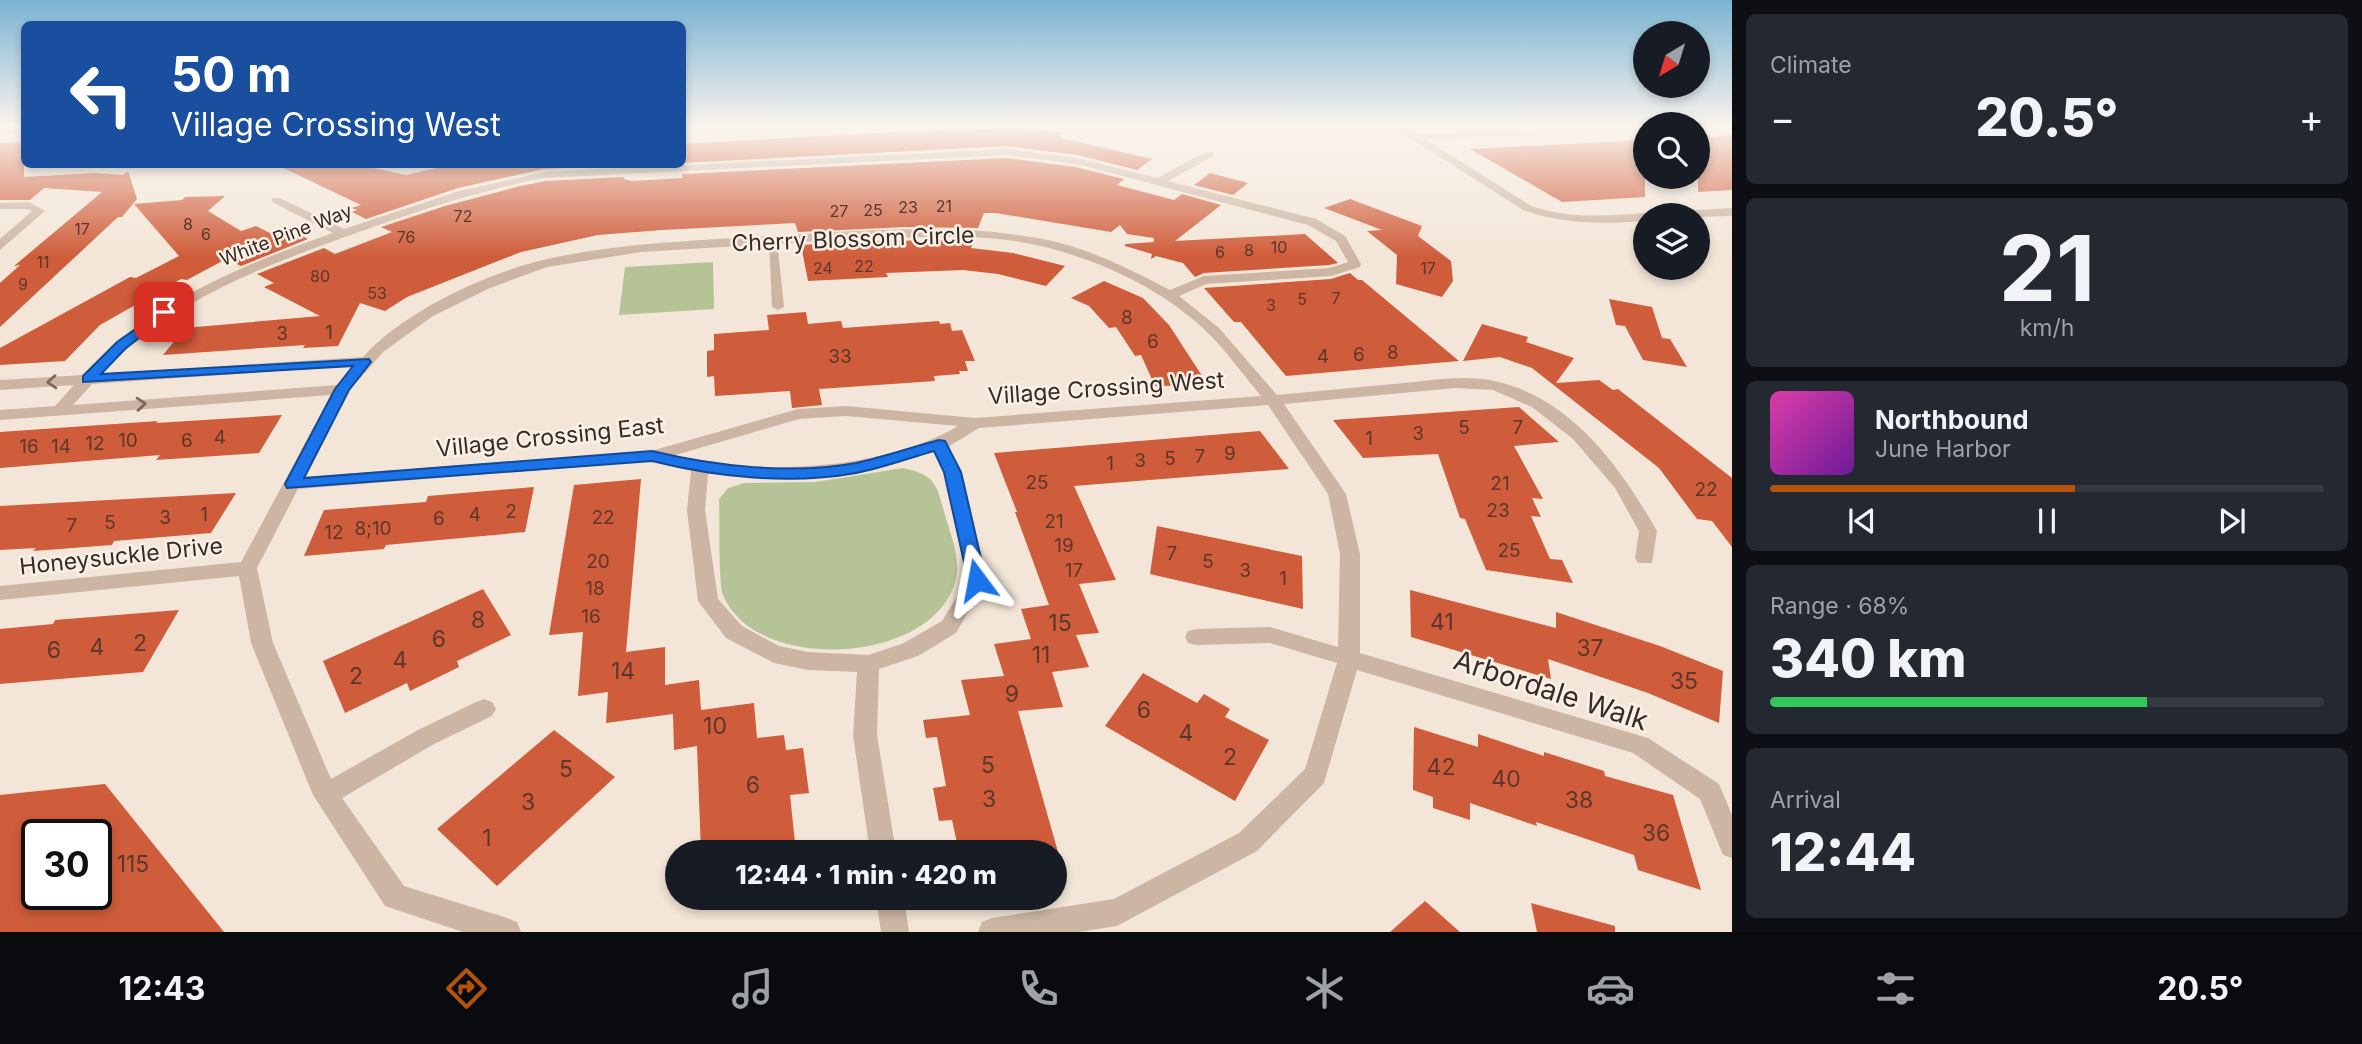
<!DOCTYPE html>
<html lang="en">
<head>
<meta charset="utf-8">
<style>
  body { margin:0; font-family:Inter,sans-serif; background:#242831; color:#f1f3f6; height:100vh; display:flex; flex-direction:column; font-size:26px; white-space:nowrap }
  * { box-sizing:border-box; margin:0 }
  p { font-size:23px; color:#9ea1a6 }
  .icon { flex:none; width:38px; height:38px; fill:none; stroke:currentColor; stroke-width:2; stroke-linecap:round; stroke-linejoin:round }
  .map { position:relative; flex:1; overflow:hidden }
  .panel { display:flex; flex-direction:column; gap:14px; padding:14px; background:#0d0f14; width:630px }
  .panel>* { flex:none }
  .guide { position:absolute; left:21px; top:21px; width:665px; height:147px; border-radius:10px; box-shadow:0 4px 10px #0003; background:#1a4fa0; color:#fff; overflow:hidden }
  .needle { width:46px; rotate:218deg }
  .controls { position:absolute; left:1633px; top:21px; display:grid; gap:14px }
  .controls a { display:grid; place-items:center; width:77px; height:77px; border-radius:50%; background:#171b24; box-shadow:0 4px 10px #0003; font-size:35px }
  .speed { position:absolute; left:21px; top:819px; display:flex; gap:14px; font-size:35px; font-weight:700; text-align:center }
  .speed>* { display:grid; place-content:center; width:91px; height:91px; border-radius:50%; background:#171b24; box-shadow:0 4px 10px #0003; line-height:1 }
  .speed .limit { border:4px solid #111; border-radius:10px; background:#fff; color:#111 }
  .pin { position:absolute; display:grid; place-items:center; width:60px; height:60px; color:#fff; margin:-30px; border-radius:14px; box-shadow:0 4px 10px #0006 }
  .me { position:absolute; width:77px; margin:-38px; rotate:347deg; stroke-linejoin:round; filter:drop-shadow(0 0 5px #0008) }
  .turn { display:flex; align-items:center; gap:24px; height:147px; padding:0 35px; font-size:32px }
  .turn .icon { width:91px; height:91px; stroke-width:2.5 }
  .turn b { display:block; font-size:49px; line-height:60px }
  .big { font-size:52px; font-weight:800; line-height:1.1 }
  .panel .widget { flex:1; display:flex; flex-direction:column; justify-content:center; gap:10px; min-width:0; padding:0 24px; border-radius:10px; background:#242831 }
  .panel .dial { align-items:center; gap:0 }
  .dial b { font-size:91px; line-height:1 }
  .song { display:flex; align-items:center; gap:21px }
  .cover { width:84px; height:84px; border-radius:10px; background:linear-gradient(135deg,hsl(320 70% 55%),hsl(280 70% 35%)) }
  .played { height:7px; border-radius:4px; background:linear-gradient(90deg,#b45309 55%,#363941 55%) }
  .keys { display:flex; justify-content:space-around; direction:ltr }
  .heat { display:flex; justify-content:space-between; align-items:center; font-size:38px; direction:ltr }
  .charge { height:10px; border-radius:5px; background:linear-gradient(90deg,#34c759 68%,#363941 0) }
  .trip { position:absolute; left:665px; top:840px; width:402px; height:70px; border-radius:35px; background:#171b24; box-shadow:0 4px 10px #0003; font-weight:800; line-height:70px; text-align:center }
  .tabs { display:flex; height:112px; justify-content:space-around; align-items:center; background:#090b0e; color:#9ea1a6 }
  .tabs .icon { width:49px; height:49px }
  .tabs .on { color:#b45309 }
  .tabs b { font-size:32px; color:#f1f3f6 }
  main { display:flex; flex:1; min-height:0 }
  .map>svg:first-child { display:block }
  .green { fill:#b5c397 }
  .building { fill:#cf5c3a; fill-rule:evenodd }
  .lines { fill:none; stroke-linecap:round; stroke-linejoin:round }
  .lane { fill:#ccb5a3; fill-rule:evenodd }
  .street { fill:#ccb5a3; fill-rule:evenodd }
  .oneway { stroke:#7a695e }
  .route { fill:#1a73e8; stroke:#114b97; stroke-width:2 }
  .labels { text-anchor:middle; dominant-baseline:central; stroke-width:5; stroke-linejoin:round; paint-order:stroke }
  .far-number-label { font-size:16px; fill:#5c372b }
  .far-street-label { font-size:19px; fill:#362b26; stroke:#fbf0e5 }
  .number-label { font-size:19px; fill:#5c372b }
  .street-label { font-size:23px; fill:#362b26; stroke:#fbf0e5 }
  .near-number-label { font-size:23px; fill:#5c372b }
  .near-street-label { font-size:28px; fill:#362b26; stroke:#fbf0e5 }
</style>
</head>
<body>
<main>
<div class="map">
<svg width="1732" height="932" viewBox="0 0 1732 932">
  <rect width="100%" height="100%" fill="#f3e6d8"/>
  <!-- green -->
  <path class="green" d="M713 262 714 309 619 315 625 267Z
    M903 468C937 476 936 484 945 515 951 536 962 560 955 582 932 665 755 674 723 595 718 582 720 518 719 499L728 488 744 483 815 482Z"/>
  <!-- building -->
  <path class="building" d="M1010 128 1061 132V138L1152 159 1137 170 1078 155 1006 146 682 163V144L852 134Z
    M1698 132 1711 137 1732 135V190L1698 192Z
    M1645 140V197L1562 202 1470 149Z
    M24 142V177L95 173 123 175 128 171 137 199 122 217H118L0 327V283L20 265 14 266 102 192 44 188 30 200H0V143Z
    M1006 158 1076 167 1124 179 1117 185 1174 200 1182 194 1221 205 1175 241 1305 234 1338 263 1329 265 1204 273 1195 277 1183 263 1156 256 1151 259 1152 254 1125 246V244L1154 242V238L1127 234 1120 225 1111 232 996 213H984L978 228 906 227 798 232 795 223 662 230 598 235 521 252 407 297 385 311 360 303 338 346 303 348 305 345 163 355 185 328 320 316 264 287 274 283 257 274 324 248 335 254 392 232 381 227 445 206 520 186 545 181 624 177V179L632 181 682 178V174Z
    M355 164 406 175 454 164 623 165 544 169 458 188 366 219 352 212 357 210 352 208 361 205 277 165Z
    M1210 173 1248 183 1233 195 1194 185Z
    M225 196 208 211 241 231 256 226 274 235 279 233 284 236 295 232 308 239 241 266 226 259 187 280 181 279 100 325 65 361 0 365V348L130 277 136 278 179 256 134 204 182 200 185 197Z
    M1350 199 1422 226 1418 236 1451 261 1453 281 1442 297 1396 284 1397 255 1367 231 1382 230 1324 208Z
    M974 240 971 248 1013 253 1065 266 1046 286 998 274 963 270 886 273 888 277 808 281 801 245 869 241Z
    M1350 273 1358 280H1362L1459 361 1286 376 1241 322H1234L1204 288 1331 279Z
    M1104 281 1143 298 1169 325 1208 385 1155 386 1141 355 1135 356 1116 327 1109 328 1089 306 1071 298Z
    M1609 299 1652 307 1662 338 1670 339 1687 367 1643 360 1625 326 1616 325Z
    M806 312 808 324 841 321 843 328 939 321 940 324 950 323 952 331 962 330 975 361H965L968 371H959L960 374 934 376 935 381 819 389 822 405 792 408 790 391 715 396 714 376 707 377V351L714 350V334L769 330 767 315Z
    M1482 324 1528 337 1526 342 1574 358 1556 383 1599 380 1613 390 1618 389 1732 478V547L1712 521 1697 519 1659 468 1532 368 1500 357 1463 361Z
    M1519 407 1559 442 1514 446 1543 499 1532 498 1541 517 1531 516 1550 559 1562 560 1573 583 1486 570 1465 519 1460 518 1438 454 1363 458 1333 420Z
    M282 415 259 453 156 460 160 455 0 468V432L158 421 156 423Z
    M1260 431 1289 469 1074 486 1116 580 1079 584 1099 633 1076 635 1089 667 1052 672 1063 707 1018 711 1058 852H959L952 820 939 821 933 788 946 786 937 737 926 738 923 720 970 715 961 680 1004 676 994 644 1031 639 1021 609 1049 605 1015 512H1017L994 453Z
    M641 479 626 652 665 647V685L699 680 701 710 754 703 757 738 784 735 786 750 803 748 809 793 790 795 796 852H701L697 746 674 750 673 714 606 723 608 692 578 696 583 632 549 635 574 485Z
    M534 487 525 532 386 545 384 549 304 556 324 510 426 502 428 496Z
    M236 493 211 533 114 541 112 545 33 551 36 548 0 550V506Z
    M1157 526 1302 556 1303 609 1150 574Z
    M483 589 511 635 457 661 459 667 410 691 407 683 345 713 323 661Z
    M1410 590 1556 628V612L1660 646 1723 671 1719 723 1648 693 1548 659 1551 679 1411 637Z
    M179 610 143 672 0 684V629L53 624 55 620Z
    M1143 673 1197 703 1204 694 1230 709 1225 717 1269 740 1235 801 1105 726Z
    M1414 727 1478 747V734L1544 756V752L1604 771 1605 776 1673 795 1701 890 1638 870 1634 855 1536 822 1537 826 1470 803V820L1433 808V797L1413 790Z
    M554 730 615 777 497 886 437 829Z
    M105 784 224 932H0V795ZM37 835H96V894H37Z
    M1425 901 1460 932H1390Z
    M1531 903 1615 926V932H1537Z"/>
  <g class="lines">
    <!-- lane -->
    <path class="lane" d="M769 238 777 240 784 307 778 310 772 307Z"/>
    <!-- street -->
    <path class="street" d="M24 127V133L0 134V128Z
      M1393 127H1404L1416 134 1625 127 1620 130 1425 139 1531 206C1569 219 1606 216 1645 213L1650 215H1645V221C1603 224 1564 225 1523 210Z
      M1006 149 1077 158 1157 178 1206 152H1214V156L1168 181 1316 219 1345 236 1361 264 1360 267 1331 276 1206 284 1179 296 1219 328 1277 395C1319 391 1361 387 1404 383 1435 380 1469 374 1499 382 1574 401 1621 468 1657 531L1652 563H1638L1635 558 1639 531 1615 488 1573 439 1532 407 1493 390 1456 388 1284 404 1346 494 1360 554V653L1648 738 1719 784 1732 815V858L1723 855 1700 799 1633 753 1357 670 1324 783 1257 851 1117 926 1079 932H978L982 922 992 918 1114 899 1239 833 1305 769 1337 663 1270 643 1196 645 1188 643 1185 637 1188 631 1196 629 1270 627 1338 647 1340 554 1328 494 1268 405 979 428 948 447 962 472 987 580 956 633 918 656 879 669 877 735 896 852H870L853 735 857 672 808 670 774 663 726 638 698 601 687 510 691 471 652 461 298 489 257 568 273 643 331 779 418 730 476 702 484 699 492 702 496 709 492 716 434 744 342 798 404 886 507 918 517 922 521 932H463L385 906 313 795 251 643 239 576 0 600V586L241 562 331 395 0 420V410L55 406 74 385 0 390V380L83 375C151 302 240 266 333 233L272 202V198H280L344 229 459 191 545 172ZM1006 155 1077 164 1308 225 1336 241 1348 262 1330 268 1204 276 1170 290C1129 269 1089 248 1043 239 953 222 859 231 769 236 693 241 617 243 543 260 485 274 403 312 363 357L101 374C168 303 256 269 345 237 411 213 476 191 545 178ZM869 238C908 238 948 235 987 238 1064 243 1155 280 1209 334 1228 353 1244 376 1261 396L975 418 846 406 798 409 651 451 304 477 349 391 383 352 433 316 490 288 547 267 641 252ZM354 366 337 385 73 405 92 384ZM846 416 958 426C883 471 756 476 672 456L799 419ZM934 452 944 472 967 580 942 621 902 644 868 655 808 652 779 646 742 626 718 599 705 510 708 474 793 478 855 474Z
      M29 202 45 211 0 250V239L32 211 27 209H0V203Z
      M1732 208V216L1698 217V215H1673L1679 211Z
      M876 898H904L909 932H881Z"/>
  </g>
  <!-- one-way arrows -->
  <defs><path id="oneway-chevron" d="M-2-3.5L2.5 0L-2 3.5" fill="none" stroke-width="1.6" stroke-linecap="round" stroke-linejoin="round" transform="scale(1.75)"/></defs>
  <g class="oneway">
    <use href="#oneway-chevron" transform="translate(52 382) rotate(176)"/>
    <use href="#oneway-chevron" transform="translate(141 404) rotate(-4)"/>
  </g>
  <!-- sky -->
  <linearGradient id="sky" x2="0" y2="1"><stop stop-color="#7ab3d2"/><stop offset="0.49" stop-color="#faf4ed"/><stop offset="1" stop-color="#faf4ed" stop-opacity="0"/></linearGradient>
  <rect width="1732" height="257" fill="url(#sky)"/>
  <!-- route -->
  <path class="route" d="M164 309 171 312 169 315 126 348 101 374 369 359 371 362 349 390 304 478 652 451C714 466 792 475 856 463 884 457 912 447 939 440L945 441 961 472 986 580 984 585H971L968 580 944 472 934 451C909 458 882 468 856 473 790 485 716 477 652 461L287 488 285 484 335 389 353 366 83 382V376L117 342Z"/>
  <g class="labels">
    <!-- far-number labels -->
    <g class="far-number-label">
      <text x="944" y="206">21</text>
      <text x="908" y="207">23</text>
      <text x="873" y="210">25</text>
      <text x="839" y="211">27</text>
      <text x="463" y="216">72</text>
      <text x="188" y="224">8</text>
      <text x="82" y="229">17</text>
      <text x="206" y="234">6</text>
      <text x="406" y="237">76</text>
      <text x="1279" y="247">10</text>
      <text x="1249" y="250">8</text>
      <text x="1220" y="252">6</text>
      <text x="43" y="262">11</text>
      <text x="864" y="266">22</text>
      <text x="823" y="268">24</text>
      <text x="1428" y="268">17</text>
      <text x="320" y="276">80</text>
      <text x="23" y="284">9</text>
      <text x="377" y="293">53</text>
      <text x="1336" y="298">7</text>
      <text x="1302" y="299">5</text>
      <text x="1271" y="305">3</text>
    </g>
    <!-- far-street labels -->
    <g class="far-street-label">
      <text transform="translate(286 235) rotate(-21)">White Pine Way</text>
    </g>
    <!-- number labels -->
    <g class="number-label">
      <text x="1127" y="317">8</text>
      <text x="329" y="332">1</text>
      <text x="282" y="333">3</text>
      <text x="1153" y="341">6</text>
      <text x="1393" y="352">8</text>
      <text x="1359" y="354">6</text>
      <text x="840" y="356">33</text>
      <text x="1323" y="356">4</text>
      <text x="1464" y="427">5</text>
      <text x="1518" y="427">7</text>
      <text x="1418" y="433">3</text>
      <text x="220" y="437">4</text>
      <text x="1369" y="438">1</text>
      <text x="128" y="440">10</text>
      <text x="187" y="440">6</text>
      <text x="95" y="443">12</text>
      <text x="29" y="446">16</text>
      <text x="61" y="446">14</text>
      <text x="1230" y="453">9</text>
      <text x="1200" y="456">7</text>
      <text x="1170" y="458">5</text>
      <text x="1140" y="460">3</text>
      <text x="1110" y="463">1</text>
      <text x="1037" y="482">25</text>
      <text x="1500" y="483">21</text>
      <text x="1706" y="489">22</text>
      <text x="1498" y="510">23</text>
      <text x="511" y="511">2</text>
      <text x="204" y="514">1</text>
      <text x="475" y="514">4</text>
      <text x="165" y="517">3</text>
      <text x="603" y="517">22</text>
      <text x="439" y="518">6</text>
      <text x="1054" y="521">21</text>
      <text x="110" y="522">5</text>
      <text x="72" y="525">7</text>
      <text x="373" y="528">8;10</text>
      <text x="334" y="532">12</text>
      <text x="1064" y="545">19</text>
      <text x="1509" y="550">25</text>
      <text x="1172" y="553">7</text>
      <text x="598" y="561">20</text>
      <text x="1208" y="561">5</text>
      <text x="1074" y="570">17</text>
      <text x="1245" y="570">3</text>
      <text x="1283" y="578">1</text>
      <text x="595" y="588">18</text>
      <text x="591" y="616">16</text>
    </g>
    <!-- street labels -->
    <g class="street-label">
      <text transform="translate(853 239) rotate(-2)">Cherry Blossom Circle</text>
      <text transform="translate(1106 388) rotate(-4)">Village Crossing West</text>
      <text transform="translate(550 437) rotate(-6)">Village Crossing East</text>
      <text transform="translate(121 556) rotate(-6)">Honeysuckle Drive</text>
    </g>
    <!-- near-number labels -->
    <g class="near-number-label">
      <text x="478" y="620">8</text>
      <text x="1442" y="622">41</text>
      <text x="1060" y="623">15</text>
      <text x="439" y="639">6</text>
      <text x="140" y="643">2</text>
      <text x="97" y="647">4</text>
      <text x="1590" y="648">37</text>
      <text x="54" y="650">6</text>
      <text x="1041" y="655">11</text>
      <text x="400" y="660">4</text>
      <text x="623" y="671">14</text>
      <text x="356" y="676">2</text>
      <text x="1684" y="681">35</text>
      <text x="1012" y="694">9</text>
      <text x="1144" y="710">6</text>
      <text x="715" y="726">10</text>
      <text x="1186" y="733">4</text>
      <text x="1230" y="757">2</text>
      <text x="988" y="765">5</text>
      <text x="1441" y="767">42</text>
      <text x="566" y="769">5</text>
      <text x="1506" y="779">40</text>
      <text x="753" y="785">6</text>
      <text x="989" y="799">3</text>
      <text x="1579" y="800">38</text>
      <text x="528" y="802">3</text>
      <text x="1656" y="833">36</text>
      <text x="487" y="838">1</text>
      <text x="133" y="864">115</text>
    </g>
    <!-- near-street labels -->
    <g class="near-street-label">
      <text transform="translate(1551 690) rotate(18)">Arbordale Walk</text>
    </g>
  </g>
</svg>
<div class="controls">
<a><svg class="needle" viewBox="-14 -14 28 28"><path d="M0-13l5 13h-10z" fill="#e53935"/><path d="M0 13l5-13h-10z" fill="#9ea1a6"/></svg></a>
<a><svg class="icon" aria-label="search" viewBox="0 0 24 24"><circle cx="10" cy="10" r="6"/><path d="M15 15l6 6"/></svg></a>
<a><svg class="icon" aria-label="layers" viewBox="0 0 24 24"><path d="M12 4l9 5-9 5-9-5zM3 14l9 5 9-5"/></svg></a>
</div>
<div class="speed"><div class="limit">30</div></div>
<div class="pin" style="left:164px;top:312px;background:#d93025"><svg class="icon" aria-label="arrive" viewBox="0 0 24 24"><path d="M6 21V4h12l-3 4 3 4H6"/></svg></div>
<svg class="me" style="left:977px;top:580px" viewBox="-20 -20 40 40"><path d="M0-17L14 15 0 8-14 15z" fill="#1a73e8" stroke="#fff" stroke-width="4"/></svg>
<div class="trip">12:44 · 1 min · 420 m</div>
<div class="guide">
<div class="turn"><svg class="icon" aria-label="left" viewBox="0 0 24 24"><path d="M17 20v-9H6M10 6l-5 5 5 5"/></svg><div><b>50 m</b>Village Crossing West</div></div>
</div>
</div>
<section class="panel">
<div class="widget"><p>Climate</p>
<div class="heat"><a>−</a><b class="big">20.5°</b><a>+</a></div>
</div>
<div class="widget dial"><b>21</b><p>km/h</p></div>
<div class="widget">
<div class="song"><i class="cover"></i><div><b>Northbound</b><p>June Harbor</p></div></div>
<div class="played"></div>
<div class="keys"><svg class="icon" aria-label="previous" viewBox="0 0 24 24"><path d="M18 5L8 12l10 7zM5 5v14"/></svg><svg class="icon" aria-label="pause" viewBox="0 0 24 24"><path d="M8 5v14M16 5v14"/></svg><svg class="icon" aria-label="next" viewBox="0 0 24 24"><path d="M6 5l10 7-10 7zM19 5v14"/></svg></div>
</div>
<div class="widget"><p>Range · 68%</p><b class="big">340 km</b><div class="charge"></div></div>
<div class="widget"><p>Arrival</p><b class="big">12:44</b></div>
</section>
</main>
<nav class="tabs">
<b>12:43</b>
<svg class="icon on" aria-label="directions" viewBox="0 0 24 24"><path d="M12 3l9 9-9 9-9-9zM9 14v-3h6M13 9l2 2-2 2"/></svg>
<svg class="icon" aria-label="music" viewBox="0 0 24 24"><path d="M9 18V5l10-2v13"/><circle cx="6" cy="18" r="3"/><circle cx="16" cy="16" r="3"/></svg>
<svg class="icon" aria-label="phone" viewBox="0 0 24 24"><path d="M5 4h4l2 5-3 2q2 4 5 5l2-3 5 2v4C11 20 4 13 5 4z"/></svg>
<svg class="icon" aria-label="climate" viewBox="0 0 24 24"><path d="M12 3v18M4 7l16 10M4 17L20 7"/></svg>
<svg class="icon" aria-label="car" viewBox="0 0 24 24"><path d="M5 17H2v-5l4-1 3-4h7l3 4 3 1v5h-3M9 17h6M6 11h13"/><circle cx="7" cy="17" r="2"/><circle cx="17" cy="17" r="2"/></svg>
<svg class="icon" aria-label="filters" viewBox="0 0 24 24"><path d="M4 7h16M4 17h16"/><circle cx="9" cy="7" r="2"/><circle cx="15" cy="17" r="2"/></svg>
<b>20.5°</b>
</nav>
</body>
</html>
